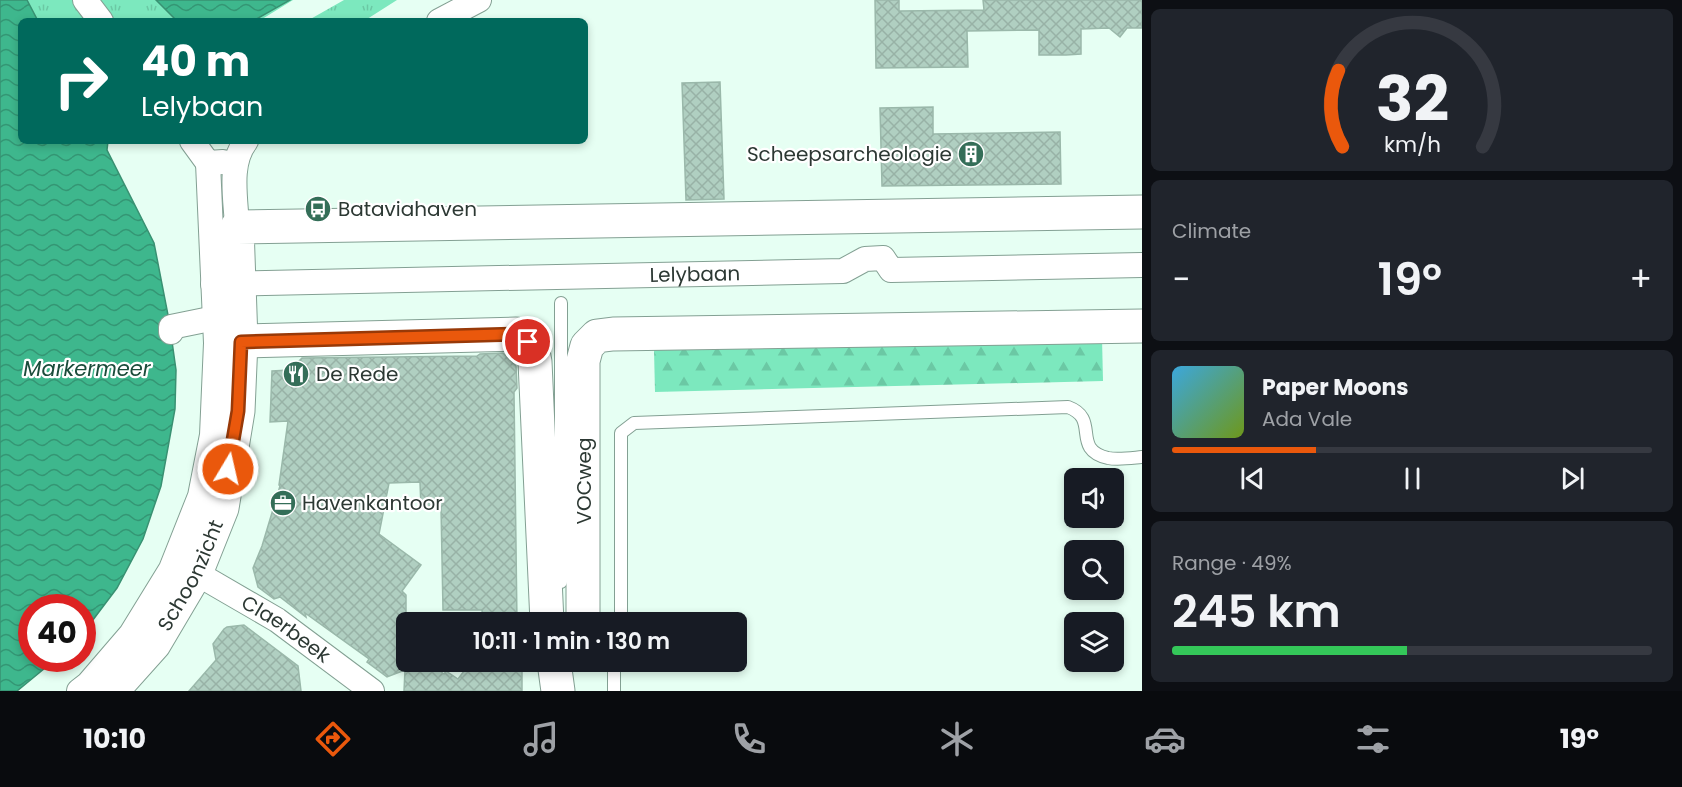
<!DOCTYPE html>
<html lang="en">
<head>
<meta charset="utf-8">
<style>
  body { margin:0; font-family:Poppins,sans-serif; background:#20242c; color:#f1f3f6; height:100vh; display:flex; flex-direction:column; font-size:22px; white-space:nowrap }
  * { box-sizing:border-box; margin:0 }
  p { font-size:20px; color:#9ea1a6 }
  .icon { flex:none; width:33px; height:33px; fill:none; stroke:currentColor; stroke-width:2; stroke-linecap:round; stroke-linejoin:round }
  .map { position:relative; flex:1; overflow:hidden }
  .drawer { display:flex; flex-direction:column; gap:9px; padding:9px; background:#0d0f14; width:540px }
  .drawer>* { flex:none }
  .top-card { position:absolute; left:18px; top:18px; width:570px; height:126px; border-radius:9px; box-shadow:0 3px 9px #0003; background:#00695c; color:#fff; overflow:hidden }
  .buttons { position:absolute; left:1064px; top:468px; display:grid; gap:12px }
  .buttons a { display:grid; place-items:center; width:60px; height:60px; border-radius:9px; background:#171b24; box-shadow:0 3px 9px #0003; font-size:30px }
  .speed { position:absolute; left:18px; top:594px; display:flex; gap:12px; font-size:30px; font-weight:700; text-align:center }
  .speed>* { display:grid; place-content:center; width:78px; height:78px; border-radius:50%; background:#171b24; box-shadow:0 3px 9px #0003; line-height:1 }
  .speed .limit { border:9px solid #d22; background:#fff; color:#111 }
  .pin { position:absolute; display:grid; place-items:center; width:51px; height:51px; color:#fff; margin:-26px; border:3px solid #fff; border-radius:50%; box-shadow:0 2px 6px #0007 }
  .me { position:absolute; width:66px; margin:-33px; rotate:9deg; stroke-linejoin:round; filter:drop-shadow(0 0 4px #0008) }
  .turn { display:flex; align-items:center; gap:21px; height:126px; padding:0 24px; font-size:27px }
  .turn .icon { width:78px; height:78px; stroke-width:2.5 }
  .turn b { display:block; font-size:42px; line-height:51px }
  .big { font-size:45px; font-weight:600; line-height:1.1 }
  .drawer .widget { flex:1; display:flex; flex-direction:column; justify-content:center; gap:9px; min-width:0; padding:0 21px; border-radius:9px; background:#20242c }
  .drawer .dial { align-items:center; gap:0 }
  .dial svg { height:156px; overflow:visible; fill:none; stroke:#363941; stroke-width:7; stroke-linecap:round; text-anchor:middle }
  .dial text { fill:#f1f3f6; stroke:none }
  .song { display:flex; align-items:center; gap:18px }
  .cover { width:72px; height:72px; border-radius:9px; background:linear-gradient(135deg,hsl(200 70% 55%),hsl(80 70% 35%)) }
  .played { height:6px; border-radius:3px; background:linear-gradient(90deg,#ea580c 30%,#363941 30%) }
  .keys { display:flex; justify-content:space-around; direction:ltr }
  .heat { display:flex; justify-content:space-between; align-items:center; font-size:33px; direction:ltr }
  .charge { height:9px; border-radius:4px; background:linear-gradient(90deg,#34c759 49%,#363941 0) }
  .trip { position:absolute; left:396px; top:612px; width:351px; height:60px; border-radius:9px; background:#171b24; box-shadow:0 3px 9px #0003; font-weight:600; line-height:60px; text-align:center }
  .tabs { display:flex; height:96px; justify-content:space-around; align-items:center; background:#090b0e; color:#9ea1a6 }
  .tabs .icon { width:42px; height:42px }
  .tabs .current { color:#ea580c }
  .tabs b { font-size:27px; color:#f1f3f6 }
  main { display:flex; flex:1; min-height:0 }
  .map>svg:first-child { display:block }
  .grass { fill:url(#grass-tufts) }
  .forest { fill:url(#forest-firs) }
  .water { fill:url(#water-waves); stroke:#399172; stroke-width:1.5 }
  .building { fill:url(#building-cross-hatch); stroke:#9ab8aa; stroke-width:1.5 }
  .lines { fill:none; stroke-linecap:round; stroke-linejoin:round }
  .lane-casing { stroke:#83a093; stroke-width:14 }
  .street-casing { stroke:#83a093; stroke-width:26 }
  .secondary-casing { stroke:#83a093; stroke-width:35 }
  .lane { stroke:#fff; stroke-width:12 }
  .street { stroke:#fff; stroke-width:24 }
  .secondary { stroke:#fff; stroke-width:33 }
  .route-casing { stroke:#983908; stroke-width:15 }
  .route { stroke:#ea580c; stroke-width:10 }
  .labels { text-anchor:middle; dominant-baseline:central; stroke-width:4.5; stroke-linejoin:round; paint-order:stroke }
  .poi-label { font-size:20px; fill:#2c3833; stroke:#fff; text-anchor:start }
  .street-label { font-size:20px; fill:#2c3833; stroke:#fff }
  .water-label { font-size:21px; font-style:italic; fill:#1b4c3b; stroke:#fff }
</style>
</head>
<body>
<main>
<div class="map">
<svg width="1142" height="691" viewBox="0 0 1142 691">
  <defs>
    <pattern id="grass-tufts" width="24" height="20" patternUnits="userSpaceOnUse" patternTransform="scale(1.5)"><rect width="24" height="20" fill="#7ce8be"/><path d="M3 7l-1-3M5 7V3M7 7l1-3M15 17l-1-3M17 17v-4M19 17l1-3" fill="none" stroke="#6bc8a4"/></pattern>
    <pattern id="forest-firs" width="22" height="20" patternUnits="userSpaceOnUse" patternTransform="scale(1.5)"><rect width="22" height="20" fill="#7ce8be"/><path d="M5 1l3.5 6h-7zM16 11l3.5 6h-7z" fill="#6bc8a4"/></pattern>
    <pattern id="water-waves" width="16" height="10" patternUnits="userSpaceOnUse" patternTransform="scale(1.5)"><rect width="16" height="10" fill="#3eb78d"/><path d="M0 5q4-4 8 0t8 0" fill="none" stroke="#349674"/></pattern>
    <pattern id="building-cross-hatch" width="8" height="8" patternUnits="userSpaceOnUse" patternTransform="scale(1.5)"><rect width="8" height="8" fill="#b0cfc1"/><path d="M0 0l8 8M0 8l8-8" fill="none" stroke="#98b2a6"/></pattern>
  </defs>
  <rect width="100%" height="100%" fill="#e6fff3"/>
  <!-- grass -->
  <path class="grass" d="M0 0H293L259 21H21V141L0 208Z
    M344 0H397L364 21H307Z"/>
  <!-- forest -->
  <path class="forest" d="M1102 338 1103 381 655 392 654 350Z"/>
  <!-- water -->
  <path class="water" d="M0 0H27L38 21H21V141H108L107 150 154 243 169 320 176 370 175 409 161 486 143 539 117 588 83 633 82 608H32V658L56 659 17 691H0Z
    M156 0H290L253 21H177Z"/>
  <!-- building -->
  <path class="building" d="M875 0H899V11L984 10 983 0H1142V28H1127L1120 37 1109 28 1081 29V54L1066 55H1039V30L967 31 968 67 876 68Z
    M720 82 724 199 686 200 682 83Z
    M933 107V134L1060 132 1061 184 882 186 880 108Z
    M503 353 516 366 517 388 514 392 517 622H483L482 610H443L441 508H421L420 482 389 483 379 534 421 565 402 591 406 595V662H428L444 674 446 671 458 679 467 667H481V662H518V669H522V691H404L405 670 387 677 367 662 369 659 305 613 306 617 280 597 274 599 258 587 253 568 262 546 280 486 279 485 288 421 270 422 272 371 290 370 302 358 477 356 480 354Z
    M244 625 298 666 301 691H189L216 660 213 644 224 629 227 627Z"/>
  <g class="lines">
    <defs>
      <path id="lane" d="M561 303V582
        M621 622V433L634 423 1068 407C1101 419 1070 449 1108 458 1118 460 1131 458 1142 457
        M614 662V691"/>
      <g id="street">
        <path d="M85 0 101 21"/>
        <path d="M439 21 479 0"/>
        <path d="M192 141 208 163 223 162"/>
        <path d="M237 227C236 199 228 164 246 141"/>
        <path id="s1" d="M213 284 843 271 865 259 883 258 891 270 1142 265"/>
        <path d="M171 332V327L215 318"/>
        <path id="s2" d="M196 573 277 620 372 691"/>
        <path d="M79 691 88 684 131 634 171 569 200 496 212 435 216 343 208 163"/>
      </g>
      <g id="secondary">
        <path d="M241 341 516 334C529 339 533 349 535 362L547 622"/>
        <path d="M583 622V361L587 346 597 336 613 334 1142 326"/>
        <path d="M554 662 558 691"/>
        <path id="s3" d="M112 691 154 644 196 573 222 508 238 411 241 341 237 227 1142 212"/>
      </g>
    </defs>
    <!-- lane casing -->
    <use href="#lane" class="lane-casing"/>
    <!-- street casing -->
    <use href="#street" class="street-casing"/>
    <!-- secondary casing -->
    <use href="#secondary" class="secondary-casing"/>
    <!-- lane -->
    <use href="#lane" class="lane"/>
    <!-- street -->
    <use href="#street" class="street"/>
    <!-- secondary -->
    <use href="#secondary" class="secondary"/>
  </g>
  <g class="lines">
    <defs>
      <path id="route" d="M228 469 238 411 241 342 516 334 523 336 528 342"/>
    </defs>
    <!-- route casing -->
    <use href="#route" class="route-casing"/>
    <!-- route -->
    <use href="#route" class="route"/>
  </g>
  <!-- icons -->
  <defs>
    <symbol id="building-disc" viewBox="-11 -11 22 22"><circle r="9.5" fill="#346e58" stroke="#fff"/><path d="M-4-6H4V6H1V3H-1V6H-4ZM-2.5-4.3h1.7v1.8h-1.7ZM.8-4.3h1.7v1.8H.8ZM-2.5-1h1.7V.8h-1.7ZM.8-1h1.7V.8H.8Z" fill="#fff"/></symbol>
    <symbol id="bus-disc" viewBox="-11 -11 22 22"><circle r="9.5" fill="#346e58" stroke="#fff"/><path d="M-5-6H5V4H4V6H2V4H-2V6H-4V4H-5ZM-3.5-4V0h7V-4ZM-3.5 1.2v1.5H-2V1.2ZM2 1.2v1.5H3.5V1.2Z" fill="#fff"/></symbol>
    <symbol id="restaurant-disc" viewBox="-11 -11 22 22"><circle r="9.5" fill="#346e58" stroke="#fff"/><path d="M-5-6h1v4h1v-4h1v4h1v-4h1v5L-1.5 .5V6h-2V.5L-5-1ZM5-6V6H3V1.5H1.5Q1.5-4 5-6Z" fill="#fff"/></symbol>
    <symbol id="office-disc" viewBox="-11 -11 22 22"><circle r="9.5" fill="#346e58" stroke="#fff"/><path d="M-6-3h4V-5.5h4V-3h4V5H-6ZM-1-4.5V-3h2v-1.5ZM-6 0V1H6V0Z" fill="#fff"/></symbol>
  </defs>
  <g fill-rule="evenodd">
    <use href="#building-disc" x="956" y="139" width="30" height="30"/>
    <use href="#bus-disc" x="303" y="194" width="30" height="30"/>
    <use href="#restaurant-disc" x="281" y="359" width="30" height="30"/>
    <use href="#office-disc" x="268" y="488" width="30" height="30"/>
  </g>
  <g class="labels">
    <!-- poi labels -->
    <g class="poi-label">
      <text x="952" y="154" text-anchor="end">Scheepsarcheologie</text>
      <text x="338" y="209">Bataviahaven</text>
      <text x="316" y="374">De Rede</text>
      <text x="302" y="503">Havenkantoor</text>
    </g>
    <!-- street labels -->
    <g class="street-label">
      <text stroke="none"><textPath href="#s1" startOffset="482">Lelybaan</textPath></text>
      <text transform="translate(584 481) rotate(-90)">VOCweg</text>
      <text stroke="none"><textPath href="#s3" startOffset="141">Schoonzicht</textPath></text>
      <text stroke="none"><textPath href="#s2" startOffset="106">Claerbeek</textPath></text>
    </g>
    <!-- water labels -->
    <g class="water-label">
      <text x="87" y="368">Markermeer</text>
    </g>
  </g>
</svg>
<div class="buttons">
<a><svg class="icon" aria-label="sound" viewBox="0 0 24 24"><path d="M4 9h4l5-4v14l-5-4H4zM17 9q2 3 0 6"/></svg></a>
<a><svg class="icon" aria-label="search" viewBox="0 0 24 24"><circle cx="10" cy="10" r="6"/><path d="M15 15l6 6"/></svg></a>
<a><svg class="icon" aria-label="layers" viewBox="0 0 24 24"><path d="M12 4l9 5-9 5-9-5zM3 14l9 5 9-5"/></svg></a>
</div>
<div class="speed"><div class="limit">40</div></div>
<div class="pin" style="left:528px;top:342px;background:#d93025"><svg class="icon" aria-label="arrive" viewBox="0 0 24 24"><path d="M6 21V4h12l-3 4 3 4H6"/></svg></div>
<svg class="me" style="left:228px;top:469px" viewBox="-20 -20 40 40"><circle r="17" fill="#ea580c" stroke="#fff" stroke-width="3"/><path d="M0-11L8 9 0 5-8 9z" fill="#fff"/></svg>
<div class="trip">10:11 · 1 min · 130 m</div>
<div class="top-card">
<div class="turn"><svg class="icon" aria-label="right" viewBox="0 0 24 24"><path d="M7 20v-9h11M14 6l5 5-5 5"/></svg><div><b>40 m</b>Lelybaan</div></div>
</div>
</div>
<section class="drawer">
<div class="widget dial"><svg viewBox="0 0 100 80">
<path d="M14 69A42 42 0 1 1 86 69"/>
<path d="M14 69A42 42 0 0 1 12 30" stroke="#ea580c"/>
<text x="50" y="56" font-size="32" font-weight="700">32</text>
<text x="50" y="72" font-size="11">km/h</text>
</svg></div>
<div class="widget"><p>Climate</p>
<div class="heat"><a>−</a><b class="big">19°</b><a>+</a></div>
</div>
<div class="widget">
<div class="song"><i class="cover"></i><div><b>Paper Moons</b><p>Ada Vale</p></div></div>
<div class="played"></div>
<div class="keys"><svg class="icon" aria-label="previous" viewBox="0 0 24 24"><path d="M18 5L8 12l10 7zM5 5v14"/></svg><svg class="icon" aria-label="pause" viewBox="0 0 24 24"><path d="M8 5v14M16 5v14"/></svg><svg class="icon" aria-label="next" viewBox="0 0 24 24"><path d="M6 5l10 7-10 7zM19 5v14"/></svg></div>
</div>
<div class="widget"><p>Range · 49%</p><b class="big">245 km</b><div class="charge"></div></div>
</section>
</main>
<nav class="tabs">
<b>10:10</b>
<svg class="icon current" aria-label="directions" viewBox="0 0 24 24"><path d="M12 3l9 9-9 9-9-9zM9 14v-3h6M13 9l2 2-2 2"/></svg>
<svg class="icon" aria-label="music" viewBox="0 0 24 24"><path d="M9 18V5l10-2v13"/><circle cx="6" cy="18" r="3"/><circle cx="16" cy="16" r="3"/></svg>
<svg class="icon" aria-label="phone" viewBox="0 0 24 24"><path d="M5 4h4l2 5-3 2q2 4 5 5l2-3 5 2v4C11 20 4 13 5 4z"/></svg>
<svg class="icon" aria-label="climate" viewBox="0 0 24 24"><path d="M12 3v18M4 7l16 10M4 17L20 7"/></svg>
<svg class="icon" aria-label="car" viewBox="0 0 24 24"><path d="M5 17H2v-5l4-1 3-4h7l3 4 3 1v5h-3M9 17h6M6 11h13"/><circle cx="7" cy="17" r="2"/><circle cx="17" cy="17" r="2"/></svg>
<svg class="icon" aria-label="filters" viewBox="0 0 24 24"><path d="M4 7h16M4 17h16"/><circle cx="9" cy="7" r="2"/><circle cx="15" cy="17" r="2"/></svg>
<b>19°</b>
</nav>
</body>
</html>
